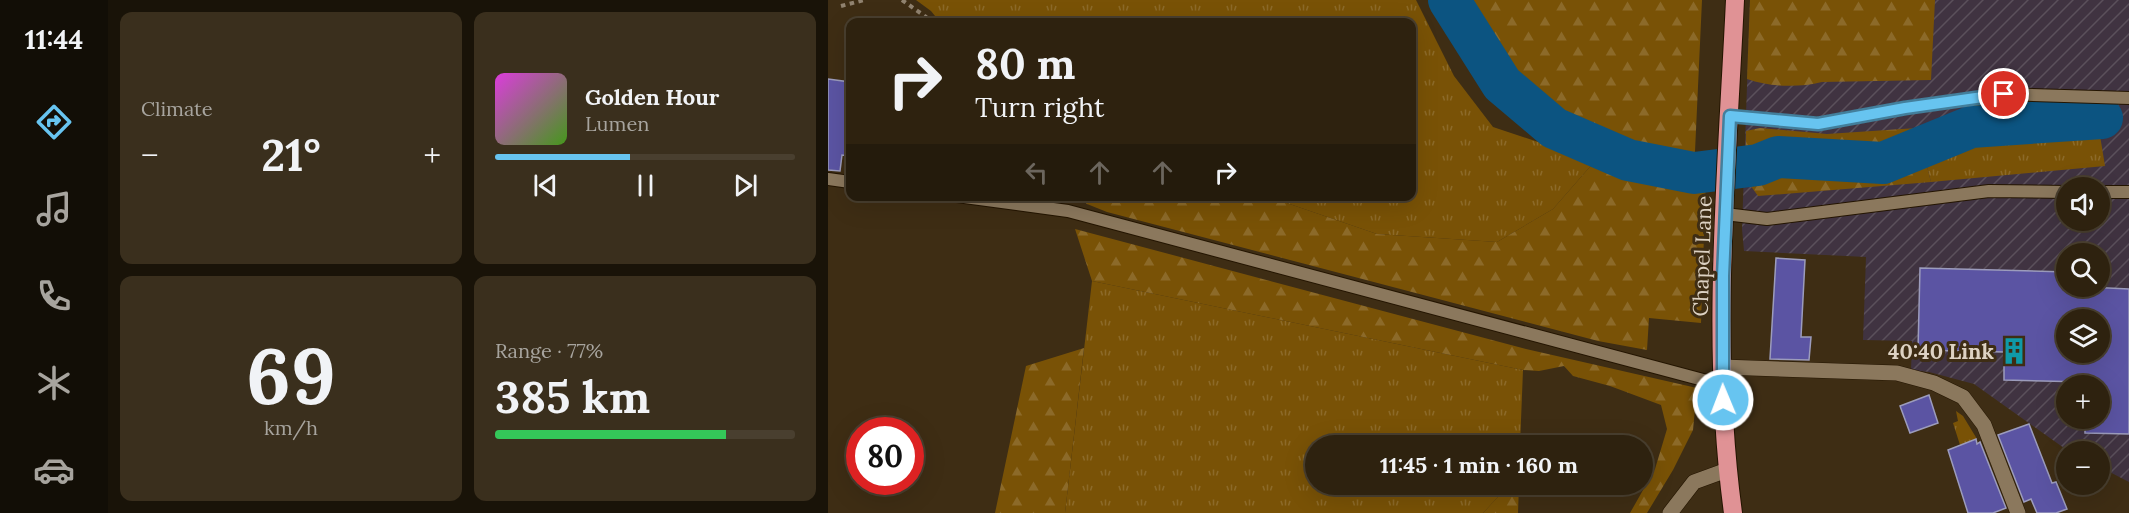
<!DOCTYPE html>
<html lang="en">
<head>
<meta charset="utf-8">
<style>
  body { margin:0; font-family:Lora,serif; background:#3a2f1d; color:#f1f3f6; height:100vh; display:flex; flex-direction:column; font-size:22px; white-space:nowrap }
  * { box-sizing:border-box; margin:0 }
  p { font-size:20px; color:#a7a49e }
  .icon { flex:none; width:33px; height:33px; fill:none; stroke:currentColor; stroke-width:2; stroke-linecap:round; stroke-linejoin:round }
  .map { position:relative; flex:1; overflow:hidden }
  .panel { display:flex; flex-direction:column; gap:12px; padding:12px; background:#191308; width:720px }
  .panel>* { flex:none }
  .guide { position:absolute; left:18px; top:18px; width:570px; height:183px; border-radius:12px; box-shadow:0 6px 24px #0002,0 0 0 2px #493f2f; background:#2e220f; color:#f1f3f6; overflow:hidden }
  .fabs { position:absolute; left:1228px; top:177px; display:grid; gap:12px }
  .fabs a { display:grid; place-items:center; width:54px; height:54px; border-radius:50%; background:#2e220f; box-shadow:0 6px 24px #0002,0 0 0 2px #493f2f; font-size:30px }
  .speed { position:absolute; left:18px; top:417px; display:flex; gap:12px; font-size:30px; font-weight:700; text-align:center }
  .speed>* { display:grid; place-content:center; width:78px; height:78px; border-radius:50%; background:#2e220f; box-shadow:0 6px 24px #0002,0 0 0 2px #493f2f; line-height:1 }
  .speed .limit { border:9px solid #d22; background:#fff; color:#111 }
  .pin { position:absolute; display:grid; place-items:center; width:51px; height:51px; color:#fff; margin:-26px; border:3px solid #fff; border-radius:50%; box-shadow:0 2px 6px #0007 }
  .me { position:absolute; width:66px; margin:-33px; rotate:359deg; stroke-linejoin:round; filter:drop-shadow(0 0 4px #0008) }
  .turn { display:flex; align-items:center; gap:21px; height:126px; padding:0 30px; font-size:27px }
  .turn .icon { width:78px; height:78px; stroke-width:2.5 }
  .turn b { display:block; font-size:42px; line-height:51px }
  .lanes { display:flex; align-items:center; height:57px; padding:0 30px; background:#0003; justify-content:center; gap:30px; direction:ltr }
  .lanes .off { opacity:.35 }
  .big { font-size:45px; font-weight:800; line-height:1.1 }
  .panel .card { flex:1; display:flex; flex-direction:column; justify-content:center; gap:9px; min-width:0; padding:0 21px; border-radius:12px; background:#3a2f1d }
  .panel .dial { align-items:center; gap:0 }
  .dial b { font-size:78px; line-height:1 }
  .song { display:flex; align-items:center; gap:18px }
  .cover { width:72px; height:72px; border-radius:9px; background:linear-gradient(135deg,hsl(300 70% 55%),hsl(100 70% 35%)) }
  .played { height:6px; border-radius:3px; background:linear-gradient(90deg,#67c4f0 45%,#493f2f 45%) }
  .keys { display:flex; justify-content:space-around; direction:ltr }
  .heat { display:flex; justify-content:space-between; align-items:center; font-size:33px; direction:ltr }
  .charge { height:9px; border-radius:4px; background:linear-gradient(90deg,#34c759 77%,#493f2f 0) }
  .panel .tiles { flex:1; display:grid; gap:12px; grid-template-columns:repeat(2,1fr) }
  .trip { position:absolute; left:477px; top:435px; width:348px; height:60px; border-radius:30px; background:#2e220f; box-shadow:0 6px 24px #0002,0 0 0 2px #493f2f; font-weight:800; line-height:60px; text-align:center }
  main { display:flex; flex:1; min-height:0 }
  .dock { display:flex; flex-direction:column; width:108px; justify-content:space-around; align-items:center; background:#120e06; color:#a7a49e }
  .dock .icon { width:42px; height:42px }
  .dock .on { color:#67c4f0 }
  .dock b { font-size:27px; color:#f1f3f6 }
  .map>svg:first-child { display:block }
  .industrial { fill:url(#industrial-furrows); fill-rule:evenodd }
  .grass { fill:url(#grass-tufts) }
  .forest { fill:url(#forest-firs) }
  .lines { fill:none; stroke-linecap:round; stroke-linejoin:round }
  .river { stroke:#0c5481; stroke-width:42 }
  .building { fill:#5b54a3; stroke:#9c9cbc; stroke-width:1.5; fill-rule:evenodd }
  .lane-casing { stroke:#241500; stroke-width:14 }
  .street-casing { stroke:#241500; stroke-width:16 }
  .highway-casing { stroke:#241500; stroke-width:20 }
  .path { stroke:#90826f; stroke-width:4; stroke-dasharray:4.5 4.5; stroke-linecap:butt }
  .lane { stroke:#8b785d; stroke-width:12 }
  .street { stroke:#8b785d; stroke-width:15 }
  .highway { stroke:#e09295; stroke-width:18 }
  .route-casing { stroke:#437f9c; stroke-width:15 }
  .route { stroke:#67c4f0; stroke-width:10 }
  .labels { text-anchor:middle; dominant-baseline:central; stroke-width:6; stroke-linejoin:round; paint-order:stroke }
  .street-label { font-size:21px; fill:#ddd2c3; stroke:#3e2d14 }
  .poi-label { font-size:21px; font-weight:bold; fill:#ddd2c3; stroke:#3e2d14; text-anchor:end }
</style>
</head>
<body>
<main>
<nav class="dock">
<b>11:44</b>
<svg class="icon on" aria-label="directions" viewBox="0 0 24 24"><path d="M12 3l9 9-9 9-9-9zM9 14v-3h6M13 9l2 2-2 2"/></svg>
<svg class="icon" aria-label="music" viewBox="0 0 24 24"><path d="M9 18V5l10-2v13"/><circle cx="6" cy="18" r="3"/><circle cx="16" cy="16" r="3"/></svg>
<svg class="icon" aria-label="phone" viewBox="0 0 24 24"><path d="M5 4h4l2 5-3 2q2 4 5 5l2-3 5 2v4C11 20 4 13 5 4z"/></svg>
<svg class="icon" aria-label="climate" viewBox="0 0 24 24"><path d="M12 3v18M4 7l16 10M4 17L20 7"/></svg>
<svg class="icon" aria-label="car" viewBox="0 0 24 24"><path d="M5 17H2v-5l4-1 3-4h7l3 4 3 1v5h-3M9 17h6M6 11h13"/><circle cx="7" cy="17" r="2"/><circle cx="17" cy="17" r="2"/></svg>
</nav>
<section class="panel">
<div class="tiles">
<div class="card"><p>Climate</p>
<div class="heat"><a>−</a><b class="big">21°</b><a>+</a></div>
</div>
<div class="card">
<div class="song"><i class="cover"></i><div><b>Golden Hour</b><p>Lumen</p></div></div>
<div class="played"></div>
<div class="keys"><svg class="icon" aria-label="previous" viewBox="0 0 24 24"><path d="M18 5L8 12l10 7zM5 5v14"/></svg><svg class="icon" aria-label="pause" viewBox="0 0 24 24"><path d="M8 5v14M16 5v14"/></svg><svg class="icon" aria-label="next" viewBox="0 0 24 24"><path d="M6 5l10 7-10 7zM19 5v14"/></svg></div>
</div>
<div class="card dial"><b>69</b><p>km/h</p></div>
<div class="card"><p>Range · 77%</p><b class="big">385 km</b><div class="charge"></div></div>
</div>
</section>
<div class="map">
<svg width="1301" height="513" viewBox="0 0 1301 513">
  <defs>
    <pattern id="industrial-furrows" width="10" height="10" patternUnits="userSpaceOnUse" patternTransform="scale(1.5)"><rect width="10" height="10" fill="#403341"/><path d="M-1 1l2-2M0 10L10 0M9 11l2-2" fill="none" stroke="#5b505b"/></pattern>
    <pattern id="grass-tufts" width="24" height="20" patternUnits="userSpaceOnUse" patternTransform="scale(1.5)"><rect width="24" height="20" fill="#795206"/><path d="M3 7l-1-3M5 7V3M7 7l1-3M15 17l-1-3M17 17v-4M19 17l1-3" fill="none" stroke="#8c6a29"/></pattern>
    <pattern id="forest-firs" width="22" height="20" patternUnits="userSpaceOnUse" patternTransform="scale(1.5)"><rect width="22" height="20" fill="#795206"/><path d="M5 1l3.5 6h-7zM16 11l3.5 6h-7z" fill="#8c6a29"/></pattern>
  </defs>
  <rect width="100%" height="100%" fill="#3e2d14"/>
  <!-- industrial -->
  <path class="industrial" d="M922 0H1301V482L1272 467V452L1243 451 1236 448 1146 384 1101 372 1083 370 1084 341 1035 340 1038 257 916 251 914 229ZM1239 188H1272V220H1239ZM1239 254H1272V286H1239ZM1239 320H1272V352H1239ZM1239 386H1272V418H1239Z"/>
  <!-- grass -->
  <path class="grass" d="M88 0H588L626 76 665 127 767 161 725 209 669 242 549 234 441 197 584 196V22H112L103 11Z
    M1242 97 1266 99 1277 166 1103 182 1089 128 1145 104Z
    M264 281 695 370 692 445 488 446V484L681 485 655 513H237Z
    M1128 411 1135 416 1149 439 1132 445 1125 423 1130 421Z"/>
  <!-- forest -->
  <path class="forest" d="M621 0H874L866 173 800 160 726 128 674 84Z
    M922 0H1107L1103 80 994 82C970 88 942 87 919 79Z
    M932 128 999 134 1089 128 1103 182 930 196 917 178 918 131Z
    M767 161 811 169 878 177 873 323 821 318 819 350 770 341 279 212 259 204 252 197H441L549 234 669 242 725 209Z
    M247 229 698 349 869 388 865 430 845 470 819 513H802L827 469 839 429 833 405 782 386 745 376 736 366 711 371 695 370 264 281Z
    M256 348 237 513H167L198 366Z
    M681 485H691L690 513H655Z"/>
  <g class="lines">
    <!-- river -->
    <path class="river" d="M621 0 674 84 726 128 800 160 866 173 930 165 950 157 1055 163 1143 127 1274 118"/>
  </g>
  <!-- building -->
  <path class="building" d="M0 79 22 82 17 128 22 129V156L14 155 12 171 0 170Z
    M948 258 977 260 973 337H983L981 360 942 359Z
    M1092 268 1239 272V286L1301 289V434L1257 433V418H1272V386H1258V382L1176 380V352L1090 350ZM1239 320H1272V352H1239Z
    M1101 395 1110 423 1082 433 1072 406Z
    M1201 424 1224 483 1228 482 1239 509 1228 513H1209L1203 499 1196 502 1170 435Z
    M1148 439 1149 444 1152 442 1178 508 1165 513H1140L1120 450Z"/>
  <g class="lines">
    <defs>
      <path id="lane" d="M902 116 990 124 1077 108 1176 94 1301 98
        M0 179 22 182
        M1272 192H1301
        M129 196 240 211 894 385
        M897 214 939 219 1161 191 1239 192"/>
      <path id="street" d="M894 367 1069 373 1106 383 1135 397 1156 425 1190 513
        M842 513 866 482 899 470"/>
      <path id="highway" d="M905 513C882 344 899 170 907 0"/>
    </defs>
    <!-- lane casing -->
    <use href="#lane" class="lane-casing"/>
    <!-- street casing -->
    <use href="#street" class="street-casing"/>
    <!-- highway casing -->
    <use href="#highway" class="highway-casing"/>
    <!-- path -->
    <path class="path" d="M74 0 98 17 102 22
      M13 6 36 0"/>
    <!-- lane -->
    <use href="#lane" class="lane"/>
    <!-- street -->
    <use href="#street" class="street"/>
    <!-- highway -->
    <use href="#highway" class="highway"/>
  </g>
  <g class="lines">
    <defs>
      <path id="route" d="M895 400V276L902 116 990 124 1077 108 1176 94"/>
    </defs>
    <!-- route casing -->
    <use href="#route" class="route-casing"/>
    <!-- route -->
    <use href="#route" class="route"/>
  </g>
  <!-- icons -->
  <defs>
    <symbol id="building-bare" viewBox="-9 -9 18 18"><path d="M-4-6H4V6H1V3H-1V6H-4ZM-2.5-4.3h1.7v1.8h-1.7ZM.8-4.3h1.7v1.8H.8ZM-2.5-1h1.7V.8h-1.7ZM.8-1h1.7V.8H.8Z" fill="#0f9aa8" stroke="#3e2d14" stroke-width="2.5" paint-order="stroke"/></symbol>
  </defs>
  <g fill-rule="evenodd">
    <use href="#building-bare" x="1167" y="332" width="38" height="38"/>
  </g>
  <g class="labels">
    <!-- street labels -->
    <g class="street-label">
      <text transform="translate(874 256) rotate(-88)">Chapel Lane</text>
    </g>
    <!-- poi labels -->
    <g class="poi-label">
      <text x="1166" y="351">40:40 Link</text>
    </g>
  </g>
</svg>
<div class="fabs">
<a><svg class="icon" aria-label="sound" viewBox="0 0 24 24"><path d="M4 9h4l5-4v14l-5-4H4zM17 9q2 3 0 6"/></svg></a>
<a><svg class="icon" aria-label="search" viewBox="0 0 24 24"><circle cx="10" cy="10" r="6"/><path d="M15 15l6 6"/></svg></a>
<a><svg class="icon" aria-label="layers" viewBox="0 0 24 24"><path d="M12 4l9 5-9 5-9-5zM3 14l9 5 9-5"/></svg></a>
<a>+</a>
<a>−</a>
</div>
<div class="speed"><div class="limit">80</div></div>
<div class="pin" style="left:1176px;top:94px;background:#d93025"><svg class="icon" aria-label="arrive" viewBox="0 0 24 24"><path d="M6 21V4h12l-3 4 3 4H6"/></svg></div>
<svg class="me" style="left:895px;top:400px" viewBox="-20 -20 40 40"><circle r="17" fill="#67c4f0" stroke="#fff" stroke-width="3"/><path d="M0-11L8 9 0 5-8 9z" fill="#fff"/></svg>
<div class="trip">11:45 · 1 min · 160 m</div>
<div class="guide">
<div class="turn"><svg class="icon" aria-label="right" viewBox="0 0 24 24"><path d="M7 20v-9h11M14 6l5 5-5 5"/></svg><div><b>80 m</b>Turn right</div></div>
<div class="lanes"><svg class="icon off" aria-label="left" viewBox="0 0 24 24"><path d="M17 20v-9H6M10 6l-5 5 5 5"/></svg><svg class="icon off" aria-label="ahead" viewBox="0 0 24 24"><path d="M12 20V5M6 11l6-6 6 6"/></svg><svg class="icon off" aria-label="ahead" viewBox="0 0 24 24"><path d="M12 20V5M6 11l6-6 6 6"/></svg><svg class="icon" aria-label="right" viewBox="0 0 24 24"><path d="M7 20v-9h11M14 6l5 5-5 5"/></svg></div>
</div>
</div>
</main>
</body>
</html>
